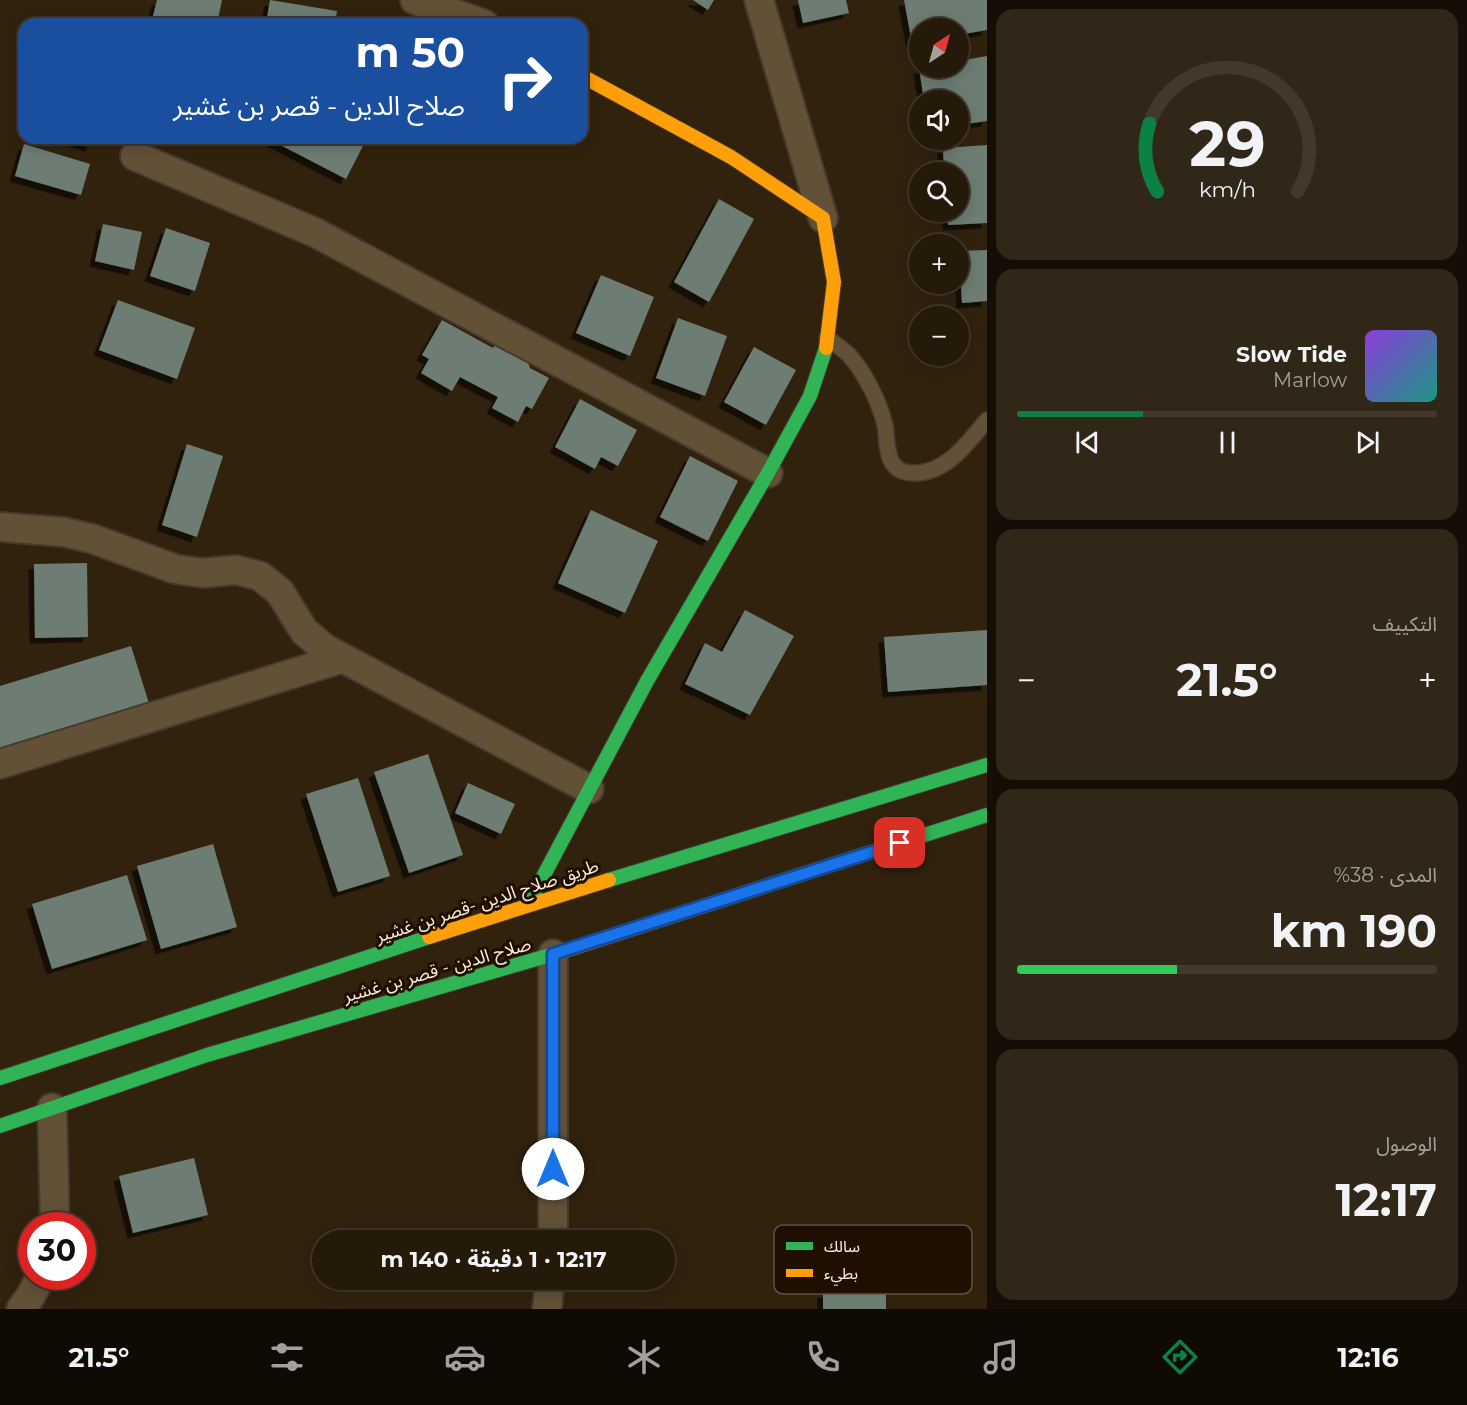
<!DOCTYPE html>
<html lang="ar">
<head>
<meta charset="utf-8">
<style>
  body { margin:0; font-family:Montserrat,"Noto Sans Arabic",sans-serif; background:#312718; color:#f1f3f6; direction:rtl; height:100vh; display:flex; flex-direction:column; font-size:22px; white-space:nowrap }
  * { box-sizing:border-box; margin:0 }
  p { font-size:20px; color:#a3a19c }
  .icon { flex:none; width:33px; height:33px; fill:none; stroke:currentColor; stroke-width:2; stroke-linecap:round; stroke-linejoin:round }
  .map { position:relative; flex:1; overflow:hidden; direction:ltr }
  .drawer { display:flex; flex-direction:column; gap:9px; padding:9px; background:#140e06; width:480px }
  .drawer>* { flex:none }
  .guide { position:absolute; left:18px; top:18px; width:570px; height:126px; border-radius:18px; box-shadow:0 3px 15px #0003,0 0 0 2px #42382b; direction:rtl; background:#1a4fa0; color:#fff; overflow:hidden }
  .needle { width:39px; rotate:36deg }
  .tools { position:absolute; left:909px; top:18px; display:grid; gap:12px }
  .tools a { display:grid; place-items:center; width:60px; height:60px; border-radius:50%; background:#251a0a; box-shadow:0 3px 15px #0003,0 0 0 2px #42382b; font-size:30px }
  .speed { position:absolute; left:18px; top:1212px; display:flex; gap:12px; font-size:30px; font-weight:700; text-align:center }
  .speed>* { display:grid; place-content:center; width:78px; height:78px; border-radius:50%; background:#251a0a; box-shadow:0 3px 15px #0003,0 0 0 2px #42382b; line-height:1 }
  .speed .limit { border:9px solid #d22; background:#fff; color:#111 }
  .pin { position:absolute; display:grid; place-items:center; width:51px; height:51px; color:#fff; margin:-26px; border-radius:12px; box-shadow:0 3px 9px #0006 }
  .me { position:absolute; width:66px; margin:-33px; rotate:0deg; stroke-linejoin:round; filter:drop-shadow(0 0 4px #0008) }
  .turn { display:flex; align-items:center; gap:21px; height:126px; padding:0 24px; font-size:27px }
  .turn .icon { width:78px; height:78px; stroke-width:2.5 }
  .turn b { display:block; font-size:42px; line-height:51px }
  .big { font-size:45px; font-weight:700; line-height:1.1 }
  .drawer .widget { flex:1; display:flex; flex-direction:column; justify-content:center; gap:9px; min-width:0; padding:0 21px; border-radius:18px; background:#312718 }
  .drawer .dial { align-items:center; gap:0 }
  .dial svg { height:156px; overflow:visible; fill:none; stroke:#42382b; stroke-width:7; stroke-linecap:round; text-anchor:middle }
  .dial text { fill:#f1f3f6; stroke:none }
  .song { display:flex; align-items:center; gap:18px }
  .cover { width:72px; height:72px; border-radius:9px; background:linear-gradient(135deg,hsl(270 70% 55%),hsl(170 70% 35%)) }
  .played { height:6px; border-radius:3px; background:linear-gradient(90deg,#0b8043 30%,#42382b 30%) }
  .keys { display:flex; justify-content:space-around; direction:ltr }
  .heat { display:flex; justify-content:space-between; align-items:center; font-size:33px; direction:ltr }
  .charge { height:9px; border-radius:4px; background:linear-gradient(90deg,#34c759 38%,#42382b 0) }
  .trip { position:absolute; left:312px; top:1230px; width:363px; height:60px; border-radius:30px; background:#251a0a; box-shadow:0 3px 15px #0003,0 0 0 2px #42382b; font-weight:700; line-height:60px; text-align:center; direction:rtl }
  .menu { display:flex; height:96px; justify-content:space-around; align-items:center; background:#0f0a04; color:#a3a19c }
  .menu .icon { width:42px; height:42px }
  .menu .on { color:#0b8043 }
  .menu b { font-size:27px; color:#f1f3f6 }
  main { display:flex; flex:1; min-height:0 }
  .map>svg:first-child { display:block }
  .building { fill:#6d7d73; filter:url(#shadow) }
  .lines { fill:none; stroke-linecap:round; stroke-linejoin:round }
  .lane-casing { stroke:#453a2d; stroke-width:18 }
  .street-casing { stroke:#453a2d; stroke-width:32 }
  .fast-casing { stroke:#453a2d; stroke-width:16 }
  .slow-casing { stroke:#453a2d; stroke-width:16 }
  .lane { stroke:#625137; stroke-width:15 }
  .street { stroke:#625137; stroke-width:28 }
  .fast { stroke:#30b455; stroke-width:14 }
  .slow { stroke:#ff9f0a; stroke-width:14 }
  .route-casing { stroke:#114b97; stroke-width:15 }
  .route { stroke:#1a73e8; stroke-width:10 }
  .labels { text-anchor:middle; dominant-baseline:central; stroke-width:6; stroke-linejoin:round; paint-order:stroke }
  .street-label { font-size:18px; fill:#feedd9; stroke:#1f0f00 }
  .key { fill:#1f0f00; stroke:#625241; stroke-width:1.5 }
  .key-label { font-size:16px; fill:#feedd9 }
</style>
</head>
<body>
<main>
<section class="drawer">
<div class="widget dial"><svg viewBox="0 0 100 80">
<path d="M14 69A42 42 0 1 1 86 69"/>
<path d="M14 69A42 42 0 0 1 10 34" stroke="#0b8043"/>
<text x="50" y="56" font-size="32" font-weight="700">29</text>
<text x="50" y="72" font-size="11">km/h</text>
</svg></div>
<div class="widget">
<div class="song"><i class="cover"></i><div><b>Slow Tide</b><p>Marlow</p></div></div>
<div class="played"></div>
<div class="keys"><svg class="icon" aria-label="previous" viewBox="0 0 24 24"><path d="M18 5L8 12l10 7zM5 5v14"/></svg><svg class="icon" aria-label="pause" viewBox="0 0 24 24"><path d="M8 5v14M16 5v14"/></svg><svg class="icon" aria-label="next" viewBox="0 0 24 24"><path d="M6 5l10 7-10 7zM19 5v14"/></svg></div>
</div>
<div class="widget"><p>التكييف</p>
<div class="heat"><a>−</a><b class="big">21.5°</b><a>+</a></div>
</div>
<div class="widget"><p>المدى · 38%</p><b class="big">190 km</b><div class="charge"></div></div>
<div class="widget"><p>الوصول</p><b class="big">12:17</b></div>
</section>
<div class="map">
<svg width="987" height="1309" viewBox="0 0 987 1309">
  <defs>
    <filter id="shadow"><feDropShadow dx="-5.5" dy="5.5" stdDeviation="0" flood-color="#0009"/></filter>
  </defs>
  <rect width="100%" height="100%" fill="#31220e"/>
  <!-- building -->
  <path class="building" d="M157 0H222L217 24H151Z
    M270 0 337 11 335 24H266Z
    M693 0H714L708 10Z
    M798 0H846L849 13 803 23Z
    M904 0H987V30L958 35V28H920V42L912 43Z
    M987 56V121L958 125V100H924L919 68H958V61Z
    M64 138H93L91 146Z
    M267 138H367L346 179Z
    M24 144 90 164 81 195 15 176Z
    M987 145V223L948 225 947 212H958V172H944L943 148Z
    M719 199 754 219 709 302 674 282Z
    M103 224 142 232 134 270 95 261Z
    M166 228 210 243 195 291 150 276Z
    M987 250V301L962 303 959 251Z
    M601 275 654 297 630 356 576 333Z
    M118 300 195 328 177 379 99 350Z
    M678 318 727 336 705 396 656 378Z
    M442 320 493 348 496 342 527 359 530 368 549 378 532 409 526 406 518 422 492 408 498 397 460 377 452 391 421 373 429 359 422 355Z
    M754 347 796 370 766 425 724 402Z
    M580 399 637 430 618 466 601 457 595 469 555 447Z
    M187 444 223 456 197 537 162 525Z
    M690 456 738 481 708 541 660 517Z
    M591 510 658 541 625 613 558 583Z
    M87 563 88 637 35 638 34 564Z
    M745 610 794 636 750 715 685 684 705 643 722 652Z
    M987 630V685L888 692 884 637Z
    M131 646 152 713 0 760V686Z
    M428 754 463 855 409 873 374 772Z
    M358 778 390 876 338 892 306 794Z
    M468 783 515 804 501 834 455 813Z
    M213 844 237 927 161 949 137 866Z
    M127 875 147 940 52 969 32 904Z
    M194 1158 208 1215 133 1233 119 1176Z
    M823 1292H886V1309H823Z"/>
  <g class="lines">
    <defs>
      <path id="lane" d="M827 338C834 343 843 349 849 355 865 373 879 401 885 425 887 437 886 456 894 465 899 472 907 473 915 473 947 473 968 442 987 420"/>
      <path id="street" d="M415 0 484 24
        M759 0 823 218
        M135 156 314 232 768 473
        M0 527 64 532 93 539 175 569 202 573 236 570 260 576 280 592 304 631 324 648 589 789
        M0 764 343 658
        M553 954V1240
        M52 1108 55 1226
        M21 1309 30 1297 41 1276
        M547 1309 550 1280"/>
      <path id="fast" d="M803 874 987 815
        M609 880 987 765
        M528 905 647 681 768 473 810 396 826 348
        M0 1078 429 937
        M0 1126 207 1055 564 951"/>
      <path id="slow" d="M582 76 731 157 823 218 834 282 826 348
        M429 937 609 880
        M564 951 803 874"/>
    </defs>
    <!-- lane casing -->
    <use href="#lane" class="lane-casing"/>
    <!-- street casing -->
    <use href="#street" class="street-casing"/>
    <!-- fast casing -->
    <use href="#fast" class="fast-casing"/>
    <!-- slow casing -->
    <use href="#slow" class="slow-casing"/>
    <!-- lane -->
    <use href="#lane" class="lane"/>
    <!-- street -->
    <use href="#street" class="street"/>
    <!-- fast -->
    <use href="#fast" class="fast"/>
    <!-- slow -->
    <use href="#slow" class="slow"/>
  </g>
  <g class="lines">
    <defs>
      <path id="route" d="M553 1169V954L900 843"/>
    </defs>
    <!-- route casing -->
    <use href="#route" class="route-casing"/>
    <!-- route -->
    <use href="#route" class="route"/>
  </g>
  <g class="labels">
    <!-- street labels -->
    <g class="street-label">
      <text transform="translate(487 901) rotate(-18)">طريق صلاح الدين -قصر بن غشير</text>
      <text transform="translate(437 970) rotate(-16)">صلاح الدين - قصر بن غشير</text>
    </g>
  </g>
  <!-- legend -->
  <rect x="774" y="1225" width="198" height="69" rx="9" class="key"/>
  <rect x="786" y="1242" width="27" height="8" fill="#30b455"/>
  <rect x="786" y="1269" width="27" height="8" fill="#ff9f0a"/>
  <g class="key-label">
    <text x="824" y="1252">سالك</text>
    <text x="824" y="1279">بطيء</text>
  </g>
</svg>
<div class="tools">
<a><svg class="needle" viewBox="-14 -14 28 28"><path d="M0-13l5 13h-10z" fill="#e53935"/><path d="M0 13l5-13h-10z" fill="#a3a19c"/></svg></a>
<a><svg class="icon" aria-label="sound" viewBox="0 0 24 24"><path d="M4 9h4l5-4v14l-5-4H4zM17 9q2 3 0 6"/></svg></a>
<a><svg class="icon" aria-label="search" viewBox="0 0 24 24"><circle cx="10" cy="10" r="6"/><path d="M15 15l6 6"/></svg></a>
<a>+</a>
<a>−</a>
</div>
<div class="speed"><div class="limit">30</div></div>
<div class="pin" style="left:900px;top:843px;background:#d93025"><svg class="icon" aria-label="arrive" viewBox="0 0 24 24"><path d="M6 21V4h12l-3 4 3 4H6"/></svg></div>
<svg class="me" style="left:553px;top:1169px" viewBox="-20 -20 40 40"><circle r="19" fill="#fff"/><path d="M0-13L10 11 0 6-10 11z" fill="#1a73e8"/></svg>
<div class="trip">12:17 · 1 دقيقة · 140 m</div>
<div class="guide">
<div class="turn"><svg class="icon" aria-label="right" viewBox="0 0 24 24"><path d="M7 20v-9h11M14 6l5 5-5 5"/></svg><div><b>50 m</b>صلاح الدين - قصر بن غشير</div></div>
</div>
</div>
</main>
<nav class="menu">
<b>12:16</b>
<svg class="icon on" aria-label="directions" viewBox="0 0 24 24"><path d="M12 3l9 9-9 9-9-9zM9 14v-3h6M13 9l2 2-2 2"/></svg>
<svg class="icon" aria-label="music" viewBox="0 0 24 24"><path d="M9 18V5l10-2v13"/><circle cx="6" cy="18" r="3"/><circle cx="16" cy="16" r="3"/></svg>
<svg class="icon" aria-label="phone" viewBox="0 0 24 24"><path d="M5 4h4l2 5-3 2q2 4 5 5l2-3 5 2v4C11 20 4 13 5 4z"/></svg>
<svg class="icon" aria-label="climate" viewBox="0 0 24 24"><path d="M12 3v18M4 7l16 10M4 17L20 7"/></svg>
<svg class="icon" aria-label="car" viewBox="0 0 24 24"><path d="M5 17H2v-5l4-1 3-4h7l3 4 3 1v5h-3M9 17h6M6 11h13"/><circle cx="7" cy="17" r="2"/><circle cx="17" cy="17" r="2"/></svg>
<svg class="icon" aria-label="filters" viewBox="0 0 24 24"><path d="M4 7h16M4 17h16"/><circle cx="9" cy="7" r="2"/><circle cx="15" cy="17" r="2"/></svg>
<b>21.5°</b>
</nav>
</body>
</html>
